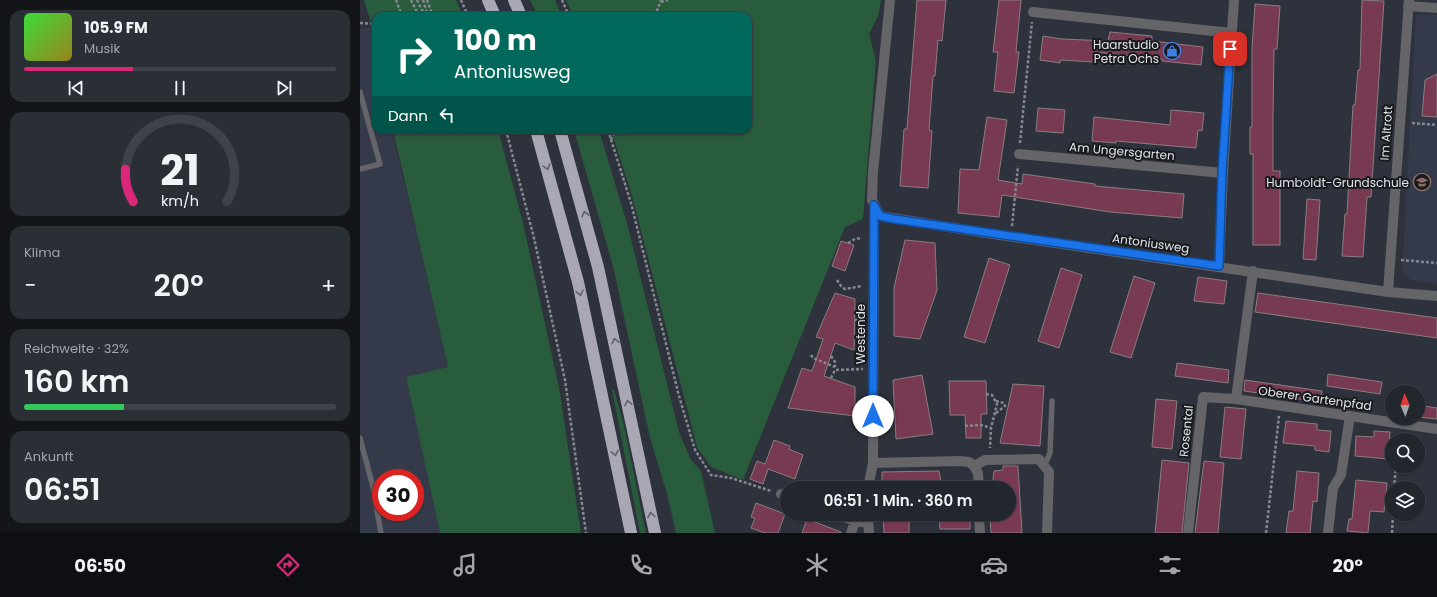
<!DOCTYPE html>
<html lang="de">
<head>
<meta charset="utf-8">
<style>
  body { margin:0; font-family:Poppins,sans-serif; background:#2a2e35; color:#f1f3f6; height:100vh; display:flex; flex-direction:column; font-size:15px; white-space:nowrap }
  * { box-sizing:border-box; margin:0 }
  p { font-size:13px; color:#a2a5aa }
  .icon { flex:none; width:22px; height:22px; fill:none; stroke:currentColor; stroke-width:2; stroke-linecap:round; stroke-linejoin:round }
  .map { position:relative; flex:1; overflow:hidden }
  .side { display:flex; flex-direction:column; gap:10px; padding:10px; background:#131519; width:360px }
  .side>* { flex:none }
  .top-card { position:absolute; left:12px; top:12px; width:380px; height:122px; border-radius:12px; box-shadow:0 1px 3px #0004,0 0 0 1px #3f4349; background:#00695c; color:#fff; overflow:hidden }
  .needle { width:26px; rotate:358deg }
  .controls { position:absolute; left:1025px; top:385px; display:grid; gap:8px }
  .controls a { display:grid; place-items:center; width:40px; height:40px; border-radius:50%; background:#22262d; box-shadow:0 1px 3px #0004,0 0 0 1px #3f4349; font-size:20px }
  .speed { position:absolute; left:12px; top:469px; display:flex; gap:8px; font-size:20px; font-weight:700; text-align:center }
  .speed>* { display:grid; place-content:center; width:52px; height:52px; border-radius:50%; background:#22262d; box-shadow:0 1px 3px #0004,0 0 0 1px #3f4349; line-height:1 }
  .speed .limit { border:6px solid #d22; background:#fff; color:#111 }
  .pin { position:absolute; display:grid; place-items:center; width:34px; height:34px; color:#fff; margin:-17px; border-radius:8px; box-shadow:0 2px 6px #0006 }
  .me { position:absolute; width:44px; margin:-22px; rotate:0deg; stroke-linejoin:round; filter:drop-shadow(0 0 3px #0008) }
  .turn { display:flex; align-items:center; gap:14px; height:84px; padding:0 16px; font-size:18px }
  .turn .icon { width:52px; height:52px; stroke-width:2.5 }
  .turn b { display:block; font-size:28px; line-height:34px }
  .then { display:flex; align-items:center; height:38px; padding:0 16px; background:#0003; gap:8px; font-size:15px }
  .big { font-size:30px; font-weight:600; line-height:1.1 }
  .side .card { flex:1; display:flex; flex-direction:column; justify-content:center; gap:6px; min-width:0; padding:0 14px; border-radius:12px; background:#2a2e35 }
  .side .dial { align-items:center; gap:0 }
  .dial svg { height:104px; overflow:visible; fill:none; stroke:#3f4349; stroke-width:7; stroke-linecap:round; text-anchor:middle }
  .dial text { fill:#f1f3f6; stroke:none }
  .song { display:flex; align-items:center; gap:12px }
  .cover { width:48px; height:48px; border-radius:6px; background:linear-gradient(135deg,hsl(120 70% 55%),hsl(50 70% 35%)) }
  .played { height:4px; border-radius:2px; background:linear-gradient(90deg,#db2777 35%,#3f4349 35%) }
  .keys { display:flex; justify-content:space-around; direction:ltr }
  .heat { display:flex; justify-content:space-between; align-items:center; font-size:22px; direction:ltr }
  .charge { height:6px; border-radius:3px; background:linear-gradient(90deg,#34c759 32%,#3f4349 0) }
  .trip { position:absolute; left:420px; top:481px; width:236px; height:40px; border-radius:20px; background:#22262d; box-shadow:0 1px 3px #0004,0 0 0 1px #3f4349; font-weight:600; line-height:40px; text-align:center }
  .dock { display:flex; height:64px; justify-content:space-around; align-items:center; background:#0e0f12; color:#a2a5aa }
  .dock .icon { width:28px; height:28px }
  .dock .selected { color:#db2777 }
  .dock b { font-size:18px; color:#f1f3f6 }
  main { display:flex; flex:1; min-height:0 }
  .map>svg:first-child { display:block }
  .built { fill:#343a4a; fill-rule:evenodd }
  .green { fill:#295b3d }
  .building { fill:#783a52; stroke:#8b7c81 }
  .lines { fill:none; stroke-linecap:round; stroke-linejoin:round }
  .path { stroke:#848890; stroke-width:2.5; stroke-dasharray:3 2; stroke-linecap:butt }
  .lane { stroke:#646469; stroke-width:5.5 }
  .street { stroke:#646469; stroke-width:10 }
  .highway { stroke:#a9a7b4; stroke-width:12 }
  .oneway { stroke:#606069 }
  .route-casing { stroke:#114b97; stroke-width:10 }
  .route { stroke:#1a73e8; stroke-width:7 }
  .labels { text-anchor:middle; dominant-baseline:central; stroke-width:4; stroke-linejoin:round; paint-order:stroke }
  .poi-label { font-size:12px; fill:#e0e3e9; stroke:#181a1e; text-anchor:end }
  .street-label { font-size:12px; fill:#e0e3e9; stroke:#181a1e }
</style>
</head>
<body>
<main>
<section class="side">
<div class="card">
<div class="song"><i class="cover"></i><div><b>105.9 FM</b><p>Musik</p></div></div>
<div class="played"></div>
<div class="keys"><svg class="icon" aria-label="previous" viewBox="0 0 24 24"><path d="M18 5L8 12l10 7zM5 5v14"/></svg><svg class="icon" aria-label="pause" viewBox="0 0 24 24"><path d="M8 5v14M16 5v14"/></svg><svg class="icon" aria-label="next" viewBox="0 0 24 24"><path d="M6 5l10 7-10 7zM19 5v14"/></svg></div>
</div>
<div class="card dial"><svg viewBox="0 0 100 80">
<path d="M14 69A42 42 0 1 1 86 69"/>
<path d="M14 69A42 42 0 0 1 8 44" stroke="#db2777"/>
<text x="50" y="56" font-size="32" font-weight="700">21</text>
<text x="50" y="72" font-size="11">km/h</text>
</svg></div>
<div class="card"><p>Klima</p>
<div class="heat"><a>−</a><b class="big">20°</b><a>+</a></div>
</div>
<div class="card"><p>Reichweite · 32%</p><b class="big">160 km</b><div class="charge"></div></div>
<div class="card"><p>Ankunft</p><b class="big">06:51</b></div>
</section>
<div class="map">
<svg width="1077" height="533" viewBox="0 0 1077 533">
  <rect width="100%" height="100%" fill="#2e323c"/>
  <!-- built -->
  <path class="built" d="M1056 14 1077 15V284L1051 280 1042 273Z
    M14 26 16 29V130H32L88 367 46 378 80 533H0V29ZM21 478H55V512H21Z"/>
  <!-- green -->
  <path class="green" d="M4 0H96L103 16H16V23L11 22Z
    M170 0H195L202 16H178Z
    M206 0H521L518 16 509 34 516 60 503 219 485 227 383 480 351 467 337 447 272 196 251 130H388V16H213Z
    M33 130H138L162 219 199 387 221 533H80L46 377 88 367Z
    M214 130H239L268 227 319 432 331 460 341 471 355 533H316L307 494 290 438 254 270Z
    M252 390H254L263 421 286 533H280Z"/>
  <!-- building -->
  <path class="building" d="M557 0H586L582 41 578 40 575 76H573L569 130 572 131 568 188 540 186 544 129H547Z
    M639 0H661L656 52H659L654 93 634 91 638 52H633Z
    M1002 0 1024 1 1011 197H1007L1003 257 982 256 985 214H987L993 105H995L998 70H1000Z
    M895 4 920 6 917 49H914L913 116V171H920V245H893V154H890V127H892V48Z
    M750 32 792 36V41L843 47 841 65 802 61V59L735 52 734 62 700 60V63L680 60 683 36 702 39 748 41Z
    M1077 74V117L1062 116 1065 80Z
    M678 108 705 110 703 133 676 131Z
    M811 110 844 113 842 131 838 130 836 148 756 141V143L732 141 734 117 810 125Z
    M627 117 647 120 638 180 662 184 663 174 735 184V186L824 194 822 218 750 212 642 195 639 217 598 213 600 169 619 170Z
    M947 199 960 200 956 260 943 259Z
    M545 240 575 243 577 290 560 339 534 336V288Z
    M481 241 494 245 485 271 472 266Z
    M629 258 650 265 625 343 604 337Z
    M701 268 722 275 699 348 678 341Z
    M774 276 795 283 771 358 750 352Z
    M838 277 867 281 864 304 834 301Z
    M475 293 495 299 494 350 475 343 464 376 495 387V416L428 408 442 368 452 371 463 339 456 337Z
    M898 293 1077 318V338L895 312Z
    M817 363 869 370 868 383 815 376Z
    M968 374 1022 382 1020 394 967 386Z
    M562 375 573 434 536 439 533 380Z
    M885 380 962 391 960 402 884 391Z
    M589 381H626L627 414H621V438H606L605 415H590Z
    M653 384 684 386 680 446 640 443Z
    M796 399 817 401 812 449 792 447Z
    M1058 405 1077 408V419L1058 417Z
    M865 407 886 409 881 459 860 457Z
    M926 421 957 424V430L971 431 969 452 955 450V446L923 443Z
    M1014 431 1030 432 1028 459 995 456 996 436 1014 437Z
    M414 440 430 446 429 449 443 455 435 479 408 469 403 484 390 479 397 461 405 464Z
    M802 460 829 463 822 533H795Z
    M844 461 864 463 858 533H835Z
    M643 466H658L662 533H631L630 520 636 519V514H649V488H632L634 471 643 470Z
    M579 471 582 487 552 485V488H522V472Z
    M937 471 959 473 957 502 953 501 950 533H926L929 511H933Z
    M996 480 1027 483 1024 512 1010 511 1008 533 987 531 989 519H992Z
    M396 503 425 514 418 533H405L391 528 395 518 391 517Z
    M523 514H549V533H524Z
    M579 514H610V529H580Z
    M447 519 481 532V533H442Z"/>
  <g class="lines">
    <!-- path -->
    <path class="path" d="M36 0 42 16
      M51 0 59 16
      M57 0 65 16
      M63 0 68 16
      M67 0 73 16
      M101 0 108 16
      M202 0 209 16
      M301 2 308 0
      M295 16 301 0
      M0 23 16 24
      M1052 123 1077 125
      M48 130 50 133 63 130
      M146 130 174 238 205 380 226 533
      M248 130 271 203 319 396 335 450 351 475 371 478 411 491
      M251 140 255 130
      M660 143 672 22
      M652 226 658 166
      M488 243 495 239 502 238
      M1041 260 1077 263
      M477 280 481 286 485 289 502 286
      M495 320H502
      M451 355 453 358 475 367
      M471 356 475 362V367
      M471 378 475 370 503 369
      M626 394 632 395 637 404 631 428 630 448
      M636 413 645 406 644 403 636 401
      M605 426 621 425 631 428
      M1034 488 1036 466
      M906 533 919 416
      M1032 533 1033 514"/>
    <!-- lane -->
    <path class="lane" d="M0 92 20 164 0 169
      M0 438 12 483 21 533
      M684 466 690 453 692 401"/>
    <!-- street -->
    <path class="street" d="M530 0 513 172 512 200 520 216 620 232 1028 292 1077 296
      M1048 6 1077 8
      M673 12 872 33
      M659 154 863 173
      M859 266 863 173 874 0
      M1028 292 1049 0
      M876 399 1077 429
      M513 463 600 461 609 462 614 466 625 460 679 459 689 472 687 533
      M614 466 618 473 619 488
      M508 488 513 463 514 205
      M421 494 427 496
      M476 514 495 521 508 523
      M508 514 509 533
      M619 514 620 533
      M491 533 495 521
      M828 533 843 397 876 399 893 271
      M968 533 973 488 981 475 990 416"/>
    <!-- highway -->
    <path class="highway" d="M128 0 135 16
      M154 0 161 16
      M176 130 218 282 271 533
      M200 130 238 267 295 533"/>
  </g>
  <!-- one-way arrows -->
  <defs><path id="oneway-chevron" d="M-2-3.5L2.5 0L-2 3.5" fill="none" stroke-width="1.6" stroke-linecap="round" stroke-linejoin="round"/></defs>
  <g class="oneway">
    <use href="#oneway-chevron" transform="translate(187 167) rotate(73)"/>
    <use href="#oneway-chevron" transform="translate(225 214) rotate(-104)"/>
    <use href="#oneway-chevron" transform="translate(220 293) rotate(77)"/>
    <use href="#oneway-chevron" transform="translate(255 341) rotate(-103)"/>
    <use href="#oneway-chevron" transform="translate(268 403) rotate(-102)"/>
    <use href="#oneway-chevron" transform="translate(255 453) rotate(78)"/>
    <use href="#oneway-chevron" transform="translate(291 515) rotate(-101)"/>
  </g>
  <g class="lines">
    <defs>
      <path id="route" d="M513 416 514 205 520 216 534 219 859 266 862 173 870 49"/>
    </defs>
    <!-- route casing -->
    <use href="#route" class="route-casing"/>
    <!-- route -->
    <use href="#route" class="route"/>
  </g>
  <!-- icons -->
  <defs>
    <symbol id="shop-ring" viewBox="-11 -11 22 22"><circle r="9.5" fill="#181a1e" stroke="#3f7fe0" stroke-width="1.5"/><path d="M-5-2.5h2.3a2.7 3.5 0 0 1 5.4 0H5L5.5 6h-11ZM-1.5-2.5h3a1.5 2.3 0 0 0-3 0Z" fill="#3f7fe0"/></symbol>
    <symbol id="school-ring" viewBox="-11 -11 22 22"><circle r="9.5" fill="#181a1e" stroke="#8d6e63" stroke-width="1.5"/><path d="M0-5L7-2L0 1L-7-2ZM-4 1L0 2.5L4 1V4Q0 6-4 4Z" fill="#8d6e63"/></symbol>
  </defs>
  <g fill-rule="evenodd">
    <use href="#shop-ring" x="802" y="41" width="20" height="20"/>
    <use href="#school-ring" x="1052" y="172" width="20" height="20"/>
  </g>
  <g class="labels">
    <!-- poi labels -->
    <g class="poi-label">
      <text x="799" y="44">Haarstudio<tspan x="799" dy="14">Petra Ochs</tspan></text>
      <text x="1049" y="182">Humboldt-Grundschule</text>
    </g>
    <!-- street labels -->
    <g class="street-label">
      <text transform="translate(1026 133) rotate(-86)">Im Altrott</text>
      <text transform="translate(762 151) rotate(5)">Am Ungersgarten</text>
      <text transform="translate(791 243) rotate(8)">Antoniusweg</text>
      <text transform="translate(500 334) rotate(-90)">Westende</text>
      <text transform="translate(955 398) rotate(8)">Oberer Gartenpfad</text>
      <text transform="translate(826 431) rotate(-84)">Rosental</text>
    </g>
  </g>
</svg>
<div class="controls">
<a><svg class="needle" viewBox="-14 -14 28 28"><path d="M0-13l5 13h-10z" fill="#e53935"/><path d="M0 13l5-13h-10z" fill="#a2a5aa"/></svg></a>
<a><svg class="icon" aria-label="search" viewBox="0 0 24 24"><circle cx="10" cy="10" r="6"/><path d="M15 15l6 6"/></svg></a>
<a><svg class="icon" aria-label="layers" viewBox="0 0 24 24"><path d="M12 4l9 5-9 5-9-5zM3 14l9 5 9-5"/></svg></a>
</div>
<div class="speed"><div class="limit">30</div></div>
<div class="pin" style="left:870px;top:49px;background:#d93025"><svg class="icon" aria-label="arrive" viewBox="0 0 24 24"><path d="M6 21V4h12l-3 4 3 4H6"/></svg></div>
<svg class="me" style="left:513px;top:416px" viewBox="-20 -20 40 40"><circle r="19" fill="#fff"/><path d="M0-13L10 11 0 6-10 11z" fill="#1a73e8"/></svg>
<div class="trip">06:51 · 1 Min. · 360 m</div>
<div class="top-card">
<div class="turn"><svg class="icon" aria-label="right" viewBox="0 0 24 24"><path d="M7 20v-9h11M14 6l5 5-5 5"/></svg><div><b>100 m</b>Antoniusweg</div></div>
<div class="then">Dann<svg class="icon" aria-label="left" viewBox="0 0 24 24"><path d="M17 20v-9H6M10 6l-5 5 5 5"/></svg></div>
</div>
</div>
</main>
<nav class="dock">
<b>06:50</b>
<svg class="icon selected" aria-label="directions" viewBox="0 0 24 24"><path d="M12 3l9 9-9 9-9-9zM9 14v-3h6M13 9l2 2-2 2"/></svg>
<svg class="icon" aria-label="music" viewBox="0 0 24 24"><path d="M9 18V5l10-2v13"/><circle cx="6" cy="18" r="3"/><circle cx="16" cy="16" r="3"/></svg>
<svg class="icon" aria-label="phone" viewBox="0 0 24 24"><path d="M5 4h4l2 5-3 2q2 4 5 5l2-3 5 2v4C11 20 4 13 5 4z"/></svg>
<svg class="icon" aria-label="climate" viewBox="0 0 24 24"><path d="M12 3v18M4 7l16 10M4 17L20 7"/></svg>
<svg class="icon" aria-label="car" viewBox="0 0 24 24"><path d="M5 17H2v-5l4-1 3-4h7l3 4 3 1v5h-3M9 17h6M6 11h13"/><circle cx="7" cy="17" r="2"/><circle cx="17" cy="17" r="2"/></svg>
<svg class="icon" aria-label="filters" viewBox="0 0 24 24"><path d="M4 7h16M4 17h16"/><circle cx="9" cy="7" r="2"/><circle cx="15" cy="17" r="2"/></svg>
<b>20°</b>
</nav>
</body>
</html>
